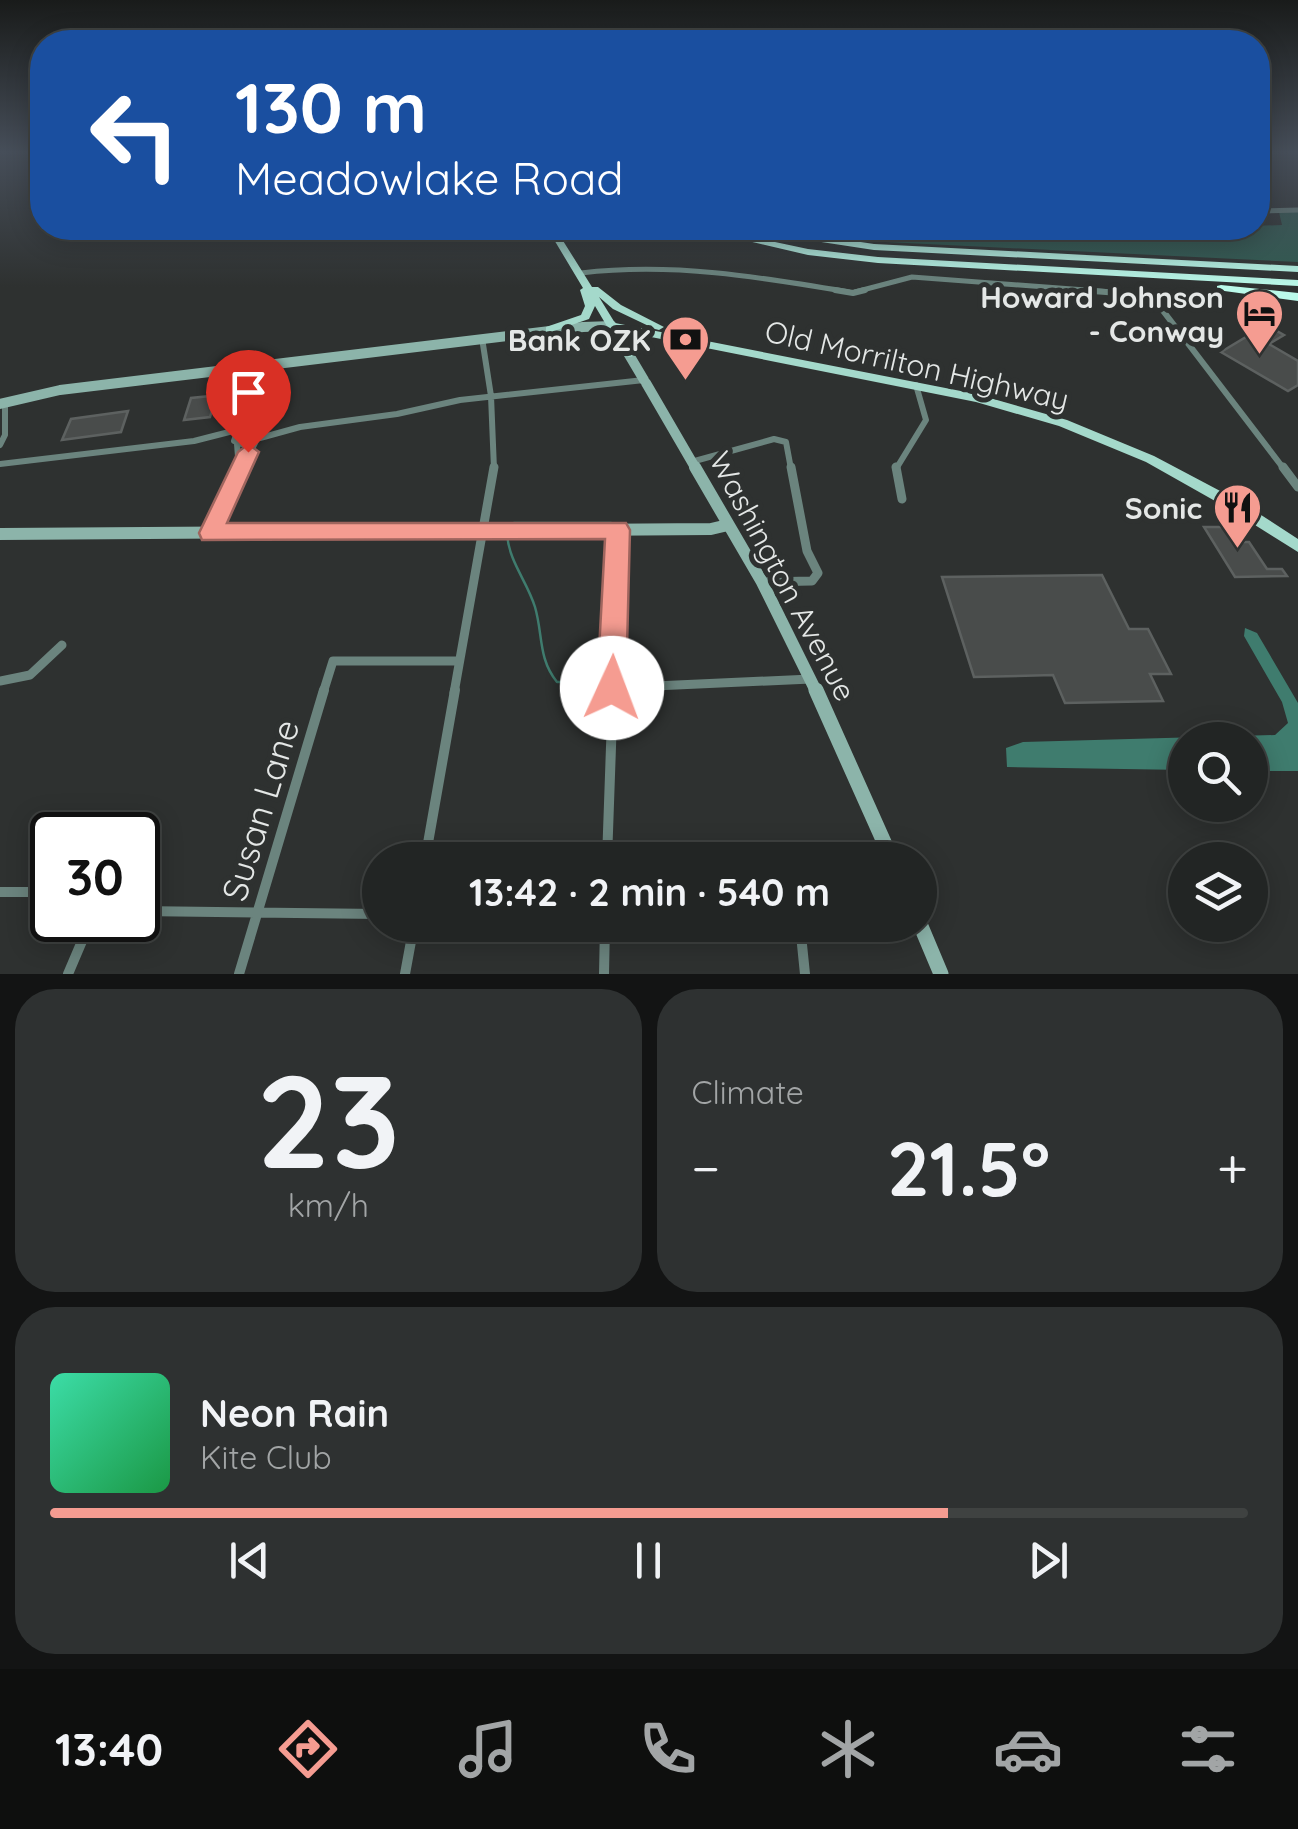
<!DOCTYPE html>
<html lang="en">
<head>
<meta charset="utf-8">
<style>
  body { margin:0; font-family:Quicksand,sans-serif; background:#2e3131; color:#f1f3f6; height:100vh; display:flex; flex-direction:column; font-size:38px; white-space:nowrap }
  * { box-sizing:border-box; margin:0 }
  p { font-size:32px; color:#a2a5a6 }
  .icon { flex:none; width:55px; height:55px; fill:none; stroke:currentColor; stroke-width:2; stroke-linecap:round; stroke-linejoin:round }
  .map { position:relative; height:974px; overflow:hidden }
  .side { display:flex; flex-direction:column; gap:15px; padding:15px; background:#131414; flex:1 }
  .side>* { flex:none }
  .guide { position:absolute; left:30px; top:30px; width:1240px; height:210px; border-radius:40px; box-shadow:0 5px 25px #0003,0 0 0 2px #3f4241; background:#1a4fa0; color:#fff; overflow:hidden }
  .fabs { position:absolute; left:1168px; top:722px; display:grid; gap:20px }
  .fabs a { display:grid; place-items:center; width:100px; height:100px; border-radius:50%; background:#222524; box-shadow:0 5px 25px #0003,0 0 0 2px #3f4241; font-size:50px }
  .speed { position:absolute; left:30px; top:812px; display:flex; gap:20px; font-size:50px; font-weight:700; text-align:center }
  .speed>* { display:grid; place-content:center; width:130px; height:130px; border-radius:50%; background:#222524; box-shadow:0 5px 25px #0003,0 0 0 2px #3f4241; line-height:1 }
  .speed .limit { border:5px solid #111; border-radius:15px; background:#fff; color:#111 }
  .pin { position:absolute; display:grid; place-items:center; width:85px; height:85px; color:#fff; margin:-102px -42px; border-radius:50% 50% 50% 0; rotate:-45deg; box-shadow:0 0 10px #0007 }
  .pin .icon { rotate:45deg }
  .me { position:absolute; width:110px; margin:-55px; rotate:2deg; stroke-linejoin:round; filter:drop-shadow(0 0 8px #0008) }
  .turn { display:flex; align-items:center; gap:35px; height:210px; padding:0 40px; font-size:45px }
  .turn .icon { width:130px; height:130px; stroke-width:2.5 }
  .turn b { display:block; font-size:70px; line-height:85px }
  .big { font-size:75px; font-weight:700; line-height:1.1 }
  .side .card { flex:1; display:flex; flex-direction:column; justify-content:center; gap:15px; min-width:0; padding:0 35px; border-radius:40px; background:#2e3131 }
  .side .dial { align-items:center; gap:0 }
  .dial b { font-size:130px; line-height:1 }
  .song { display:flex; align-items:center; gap:30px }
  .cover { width:120px; height:120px; border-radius:15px; background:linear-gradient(135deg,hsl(160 70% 55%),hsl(140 70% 35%)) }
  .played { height:10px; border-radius:5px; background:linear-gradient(90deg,#f59c91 75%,#3f4241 75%) }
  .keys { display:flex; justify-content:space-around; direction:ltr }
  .heat { display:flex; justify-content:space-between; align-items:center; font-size:55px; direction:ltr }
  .side .tiles { flex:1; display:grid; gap:15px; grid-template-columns:1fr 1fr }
  .card:last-child { grid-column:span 2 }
  .trip { position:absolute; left:362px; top:842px; width:575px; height:100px; border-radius:50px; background:#222524; box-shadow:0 5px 25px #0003,0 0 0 2px #3f4241; font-weight:700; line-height:100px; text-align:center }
  .dock { display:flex; height:160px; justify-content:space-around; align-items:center; background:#0e0f0e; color:#a2a5a6 }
  .dock .icon { width:70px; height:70px }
  .dock .on { color:#f59c91 }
  .dock b { font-size:45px; color:#f1f3f6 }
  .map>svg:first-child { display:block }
  .green { fill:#305a50 }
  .water { fill:#3f7c6e }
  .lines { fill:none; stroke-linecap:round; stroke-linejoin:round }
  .stream { stroke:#3f7c6e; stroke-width:2.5 }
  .building { fill:#494c4b; stroke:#5d6160; stroke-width:2.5 }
  .street-far3 { stroke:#6b847e; stroke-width:5 }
  .street-far2 { stroke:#6b847e; stroke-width:6 }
  .street-far1 { stroke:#6b847e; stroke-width:9 }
  .street { stroke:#6b847e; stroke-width:10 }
  .secondary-far2 { stroke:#8cb4aa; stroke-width:10 }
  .secondary-far1 { stroke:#8cb4aa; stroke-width:12 }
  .secondary { stroke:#8cb4aa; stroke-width:15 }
  .primary { fill:#a4d9cb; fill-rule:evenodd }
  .highway { fill:#bbfaea; fill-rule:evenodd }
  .route { fill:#f59c91; stroke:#9f655e; stroke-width:2.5 }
  .labels { text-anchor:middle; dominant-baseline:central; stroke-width:10; stroke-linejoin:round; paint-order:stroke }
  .poi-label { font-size:30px; font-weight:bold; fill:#e4e7e6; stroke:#2e3130; text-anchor:end }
  .street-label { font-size:30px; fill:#e4e7e6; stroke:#2e3130 }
  .near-street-label { font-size:35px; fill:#e4e7e6; stroke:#2e3130 }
</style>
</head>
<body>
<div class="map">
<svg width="1298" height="974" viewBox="0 0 1298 974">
  <rect width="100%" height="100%" fill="#2e3130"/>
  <!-- green -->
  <path class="green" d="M1279 212H1298V262L865 241 767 228 879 231 880 228H1020L1180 240 1179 230 1188 228 1282 225Z"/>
  <!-- water -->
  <path class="water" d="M1245 628 1257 633 1298 703V771H1250V740H1185V770L1007 767 1006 748 1023 742 1275 735 1288 723 1282 702 1244 636Z"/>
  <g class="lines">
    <!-- stream -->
    <path class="stream" d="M514 523H611
      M507 534C509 562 527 581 535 607 543 634 538 659 557 682L596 681"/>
  </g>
  <!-- building -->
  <path class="building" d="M1266 325 1284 335 1269 344 1298 361V385L1288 391 1221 352Z
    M211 396 210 401 215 400 210 417 184 420 191 398Z
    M128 411 121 432 62 440 71 419Z
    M1204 527H1223L1232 542H1249L1267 569H1282L1287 576 1235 577Z
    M1102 575 1129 629H1148L1171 674H1150L1163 701 1065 703 1053 675 974 677 942 577Z"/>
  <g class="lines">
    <!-- street-far3 -->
    <path class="street-far3" d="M1258 211 1298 210
      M581 273C672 262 760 277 849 292
      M855 292 912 277 1112 292"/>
    <!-- street-far2 -->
    <path class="street-far2" d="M835 290 853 293 865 290
      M1079 290 1146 295 1154 299 1284 469
      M482 338 491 396 494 469
      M257 424 263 431C257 443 246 448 234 441L238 429Z
      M243 425 256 401 267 365
      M260 438 300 427 397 414 460 400 644 380
      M237 444 239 469
      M0 445 5 435V403
      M691 462 774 439 786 442 791 469
      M0 464 194 441 237 430
      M242 469 256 441
      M896 469 926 420 916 385"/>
    <!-- street-far1 -->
    <path class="street-far1" d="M239 467V473
      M896 467 902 499
      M1283 467 1298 487
      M211 533 243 467
      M762 582 812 581 818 573 807 551 791 467
      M0 681 30 675 62 645
      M611 688 811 679
      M323 693 333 661H459
      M454 693 494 467
      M613 693 618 530"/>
    <!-- street -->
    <path class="street" d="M425 860 455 690
      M607 860 613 690
      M0 892H52
      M138 911 380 914
      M800 925 805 974
      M68 974 91 920
      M239 974 324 690
      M405 974 414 925
      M604 974 605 925"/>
    <!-- secondary-far2 -->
    <path class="secondary-far2" d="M646 383 696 469
      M0 404 60 390 583 327 612 326 644 380"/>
    <!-- secondary-far1 -->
    <path class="secondary-far1" d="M695 467 762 582 817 693
      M0 534 711 529 728 525"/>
    <!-- secondary -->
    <path class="secondary" d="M816 690 892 860
      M920 924 941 974"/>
    <!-- primary -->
    <path class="primary" d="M547 228H555L592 287H598L621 305 664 327 659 330 655 329 613 309 599 297 615 323 976 394 1067 420 1154 456 1241 502 1298 539V552L1231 510 1146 462 1059 426 976 402 651 337 641 340 633 356 629 357 624 354 633 336 638 334 608 328 595 306 589 319 554 331H546V327L581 315 585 306 580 290 583 288Z"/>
    <!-- highway -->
    <path class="highway" d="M693 228H710L808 249 878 257 1298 280V286L878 263 808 255Z
      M744 228H767L874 244 1298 266V272L874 250 749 231Z
      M1221 285 1298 293V301L1217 290V286Z"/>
  </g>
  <!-- sky -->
  <linearGradient id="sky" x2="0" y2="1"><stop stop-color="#191b1a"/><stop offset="0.53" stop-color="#464e59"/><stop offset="1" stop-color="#464e59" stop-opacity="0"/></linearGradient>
  <rect width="1298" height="287" fill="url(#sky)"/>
  <!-- route -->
  <path class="route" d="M248 444 259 452 227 523H626L630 530 626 688 621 697 612 701 602 697 597 688 605 539 202 540 199 533 238 452Z"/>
  <!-- icons -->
  <defs>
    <symbol id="hotel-pin" viewBox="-11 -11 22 30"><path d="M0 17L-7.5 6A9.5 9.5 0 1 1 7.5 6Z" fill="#f59c91" stroke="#2e3130"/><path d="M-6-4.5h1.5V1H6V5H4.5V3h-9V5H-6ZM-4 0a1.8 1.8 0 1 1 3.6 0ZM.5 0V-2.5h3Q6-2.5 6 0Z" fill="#111"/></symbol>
    <symbol id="bank-pin" viewBox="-11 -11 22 30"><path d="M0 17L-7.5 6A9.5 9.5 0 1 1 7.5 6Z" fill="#f59c91" stroke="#2e3130"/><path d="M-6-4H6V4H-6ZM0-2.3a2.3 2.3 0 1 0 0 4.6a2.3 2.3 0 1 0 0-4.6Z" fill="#111"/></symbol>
    <symbol id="restaurant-pin" viewBox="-11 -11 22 30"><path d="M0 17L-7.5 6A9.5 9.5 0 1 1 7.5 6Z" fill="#f59c91" stroke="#2e3130"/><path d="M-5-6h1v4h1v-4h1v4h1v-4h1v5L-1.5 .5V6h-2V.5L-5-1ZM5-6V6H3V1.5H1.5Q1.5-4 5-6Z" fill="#111"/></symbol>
  </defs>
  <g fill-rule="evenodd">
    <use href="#hotel-pin" x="1232" y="286" width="55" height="75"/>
    <use href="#bank-pin" x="658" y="312" width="55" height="75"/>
    <use href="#restaurant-pin" x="1210" y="480" width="55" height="75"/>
  </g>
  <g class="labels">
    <!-- poi labels -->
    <g class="poi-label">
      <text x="1224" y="297">Howard Johnson<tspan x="1224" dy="34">- Conway</tspan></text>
      <text x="651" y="340">Bank OZK</text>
      <text x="1202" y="508">Sonic</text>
    </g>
    <!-- street labels -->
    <g class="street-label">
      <text transform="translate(917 365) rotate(13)">Old Morrilton Highway</text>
      <text transform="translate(783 576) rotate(62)">Washington Avenue</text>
    </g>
    <!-- near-street labels -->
    <g class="near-street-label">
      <text transform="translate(260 810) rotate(-73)">Susan Lane</text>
    </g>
  </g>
</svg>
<div class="fabs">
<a><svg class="icon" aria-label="search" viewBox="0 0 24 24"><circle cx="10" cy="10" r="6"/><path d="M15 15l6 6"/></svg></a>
<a><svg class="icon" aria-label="layers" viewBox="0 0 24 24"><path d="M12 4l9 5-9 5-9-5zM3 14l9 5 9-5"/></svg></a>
</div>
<div class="speed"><div class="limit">30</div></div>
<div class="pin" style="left:248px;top:452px;background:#d93025"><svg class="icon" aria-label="arrive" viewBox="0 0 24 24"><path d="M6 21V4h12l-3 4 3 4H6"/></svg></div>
<svg class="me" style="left:612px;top:688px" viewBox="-20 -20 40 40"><circle r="19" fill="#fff"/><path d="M0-13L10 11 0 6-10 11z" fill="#f59c91"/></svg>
<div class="trip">13:42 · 2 min · 540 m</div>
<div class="guide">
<div class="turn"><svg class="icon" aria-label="left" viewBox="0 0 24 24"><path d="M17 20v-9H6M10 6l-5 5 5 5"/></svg><div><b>130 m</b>Meadowlake Road</div></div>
</div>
</div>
<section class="side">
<div class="tiles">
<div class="card dial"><b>23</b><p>km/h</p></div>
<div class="card"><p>Climate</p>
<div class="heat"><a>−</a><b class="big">21.5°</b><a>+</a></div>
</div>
<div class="card">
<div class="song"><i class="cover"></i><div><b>Neon Rain</b><p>Kite Club</p></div></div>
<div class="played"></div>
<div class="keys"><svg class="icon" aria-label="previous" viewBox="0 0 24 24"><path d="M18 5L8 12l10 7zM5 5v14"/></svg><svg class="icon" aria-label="pause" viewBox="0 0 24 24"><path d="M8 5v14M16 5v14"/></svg><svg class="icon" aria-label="next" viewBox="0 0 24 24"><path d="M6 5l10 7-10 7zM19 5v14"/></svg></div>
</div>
</div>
</section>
<nav class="dock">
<b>13:40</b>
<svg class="icon on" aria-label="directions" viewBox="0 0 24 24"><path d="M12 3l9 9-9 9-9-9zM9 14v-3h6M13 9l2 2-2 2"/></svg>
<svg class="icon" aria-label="music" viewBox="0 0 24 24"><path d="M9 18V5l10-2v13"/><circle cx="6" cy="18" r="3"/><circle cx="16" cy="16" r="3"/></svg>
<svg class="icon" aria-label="phone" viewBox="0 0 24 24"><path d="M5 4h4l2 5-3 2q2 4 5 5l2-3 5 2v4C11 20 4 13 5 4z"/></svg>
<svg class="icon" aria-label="climate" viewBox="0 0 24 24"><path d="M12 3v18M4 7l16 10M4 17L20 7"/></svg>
<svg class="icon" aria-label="car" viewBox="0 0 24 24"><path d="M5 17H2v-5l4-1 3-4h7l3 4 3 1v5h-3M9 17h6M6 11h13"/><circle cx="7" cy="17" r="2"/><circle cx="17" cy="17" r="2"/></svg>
<svg class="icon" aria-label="filters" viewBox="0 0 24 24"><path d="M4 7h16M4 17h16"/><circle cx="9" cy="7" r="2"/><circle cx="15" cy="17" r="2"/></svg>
</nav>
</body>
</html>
